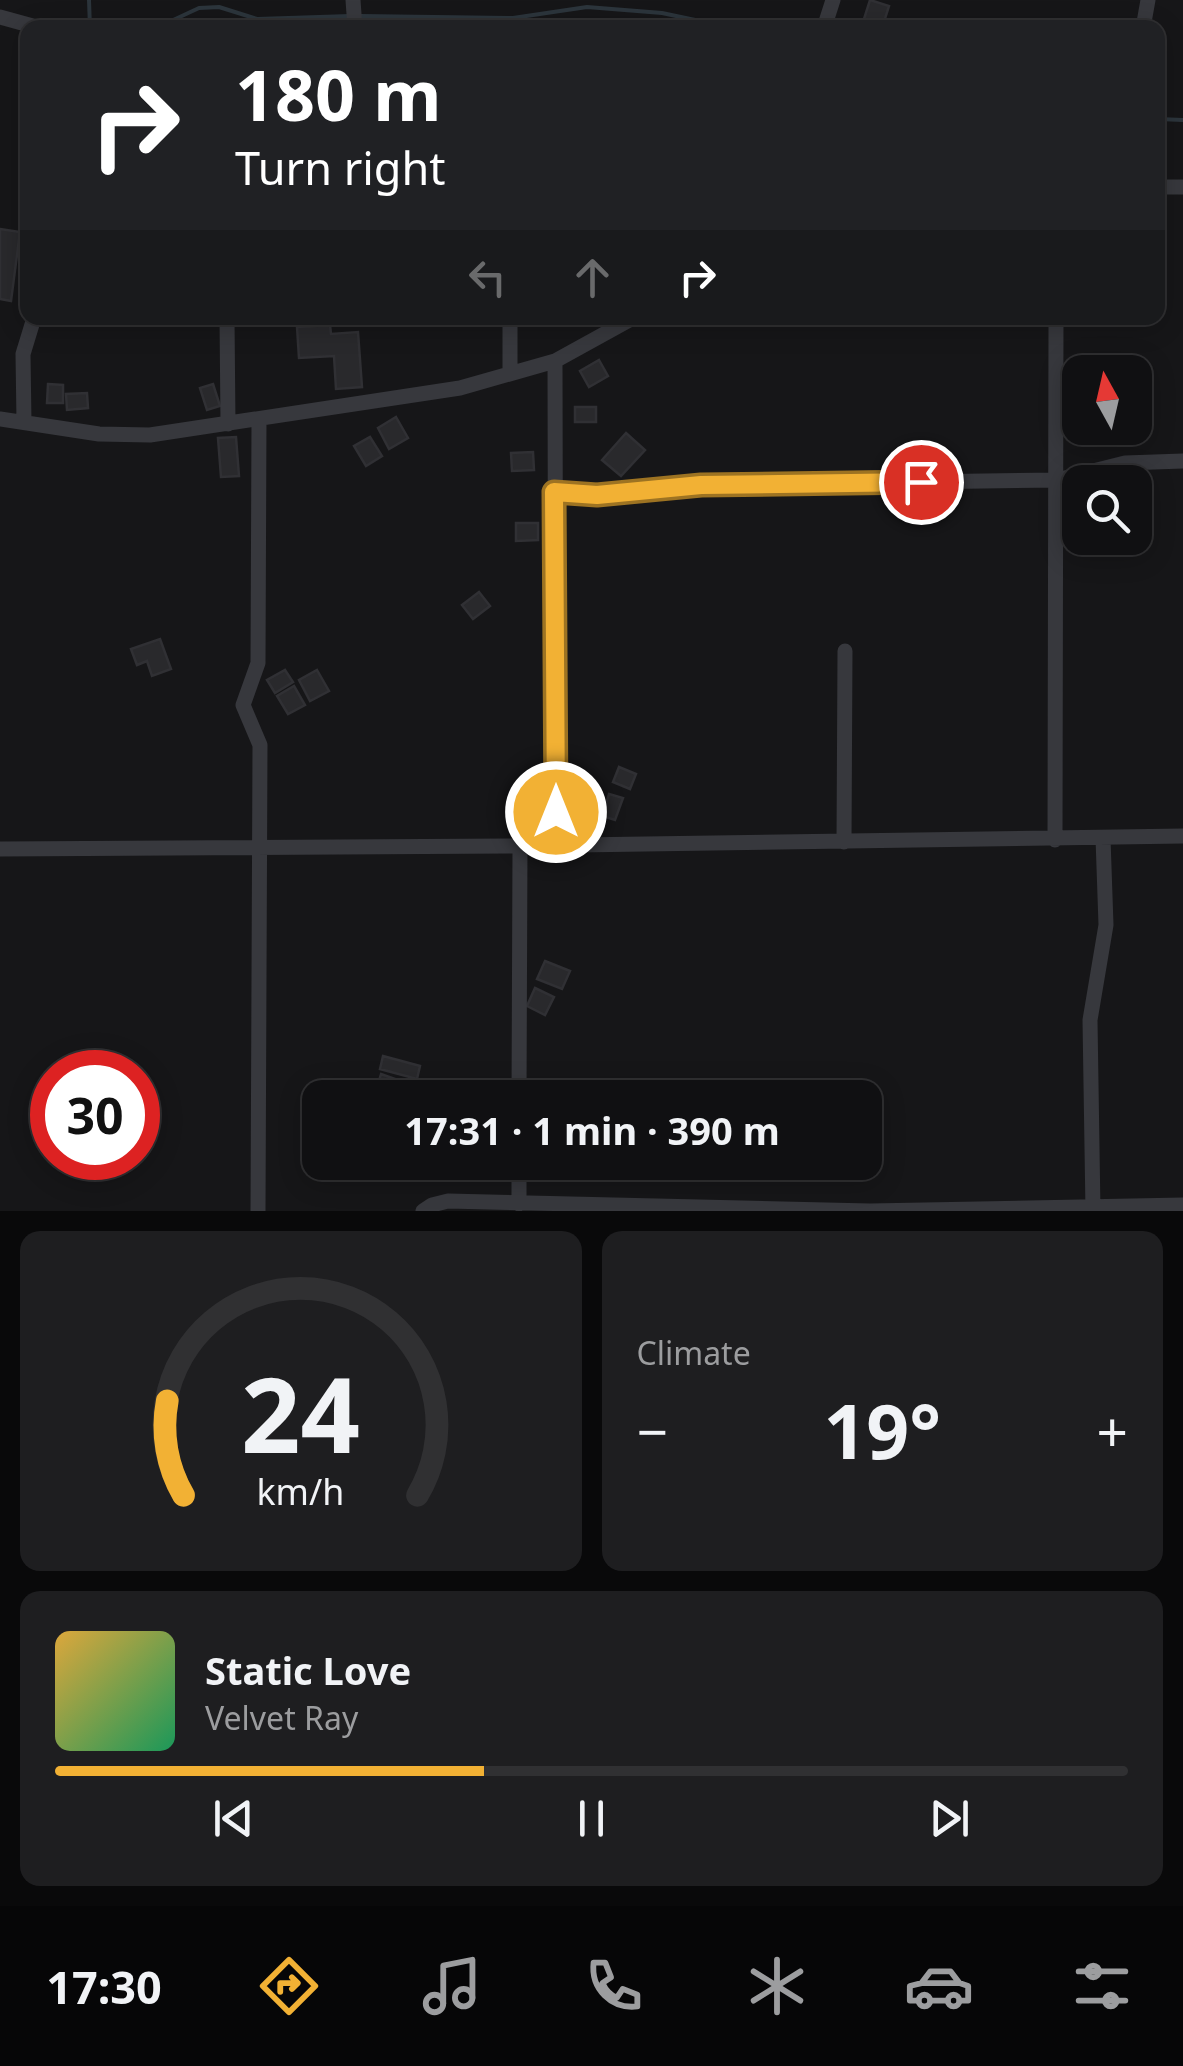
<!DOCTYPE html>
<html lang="en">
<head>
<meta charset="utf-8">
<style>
  body { margin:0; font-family:"Noto Sans",sans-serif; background:#1e1e20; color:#f1f3f6; height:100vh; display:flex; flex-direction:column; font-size:38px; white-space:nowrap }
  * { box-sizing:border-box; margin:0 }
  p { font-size:32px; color:#9c9d9f }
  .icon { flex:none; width:55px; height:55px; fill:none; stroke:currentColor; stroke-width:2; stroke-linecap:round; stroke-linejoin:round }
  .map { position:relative; height:1211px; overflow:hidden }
  .sheet { display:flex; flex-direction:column; gap:20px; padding:20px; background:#09090a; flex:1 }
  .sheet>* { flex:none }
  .top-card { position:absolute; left:20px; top:20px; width:1145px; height:305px; border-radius:20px; box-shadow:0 5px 25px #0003,0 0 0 2px #303032; background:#202124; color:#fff; overflow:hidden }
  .needle { width:65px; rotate:352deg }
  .fabs { position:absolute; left:1062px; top:355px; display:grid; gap:20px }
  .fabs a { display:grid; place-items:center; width:90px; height:90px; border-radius:20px; background:#101012; box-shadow:0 5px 25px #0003,0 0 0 2px #303032; font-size:50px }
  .speed { position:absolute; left:30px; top:1050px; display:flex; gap:20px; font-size:50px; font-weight:700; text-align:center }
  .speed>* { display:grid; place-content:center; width:130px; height:130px; border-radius:50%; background:#101012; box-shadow:0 5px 25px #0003,0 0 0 2px #303032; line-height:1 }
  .speed .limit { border:15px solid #d22; background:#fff; color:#111 }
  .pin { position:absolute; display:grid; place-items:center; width:85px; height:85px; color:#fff; margin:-42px; border:5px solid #fff; border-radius:50%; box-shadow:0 2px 10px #0007 }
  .me { position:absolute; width:110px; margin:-55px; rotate:0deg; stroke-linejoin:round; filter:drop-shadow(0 0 8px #0008) }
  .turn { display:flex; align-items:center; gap:35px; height:210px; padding:0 50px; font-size:45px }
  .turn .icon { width:130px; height:130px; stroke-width:2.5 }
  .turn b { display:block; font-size:70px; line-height:85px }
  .lanes { display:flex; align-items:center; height:95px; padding:0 50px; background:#0003; justify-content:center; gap:50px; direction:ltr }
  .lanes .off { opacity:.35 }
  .big { font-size:75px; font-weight:700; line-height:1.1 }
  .sheet .card { flex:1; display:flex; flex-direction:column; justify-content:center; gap:15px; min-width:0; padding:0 35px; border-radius:20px; background:#1e1e20 }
  .sheet .dial { align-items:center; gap:0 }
  .dial svg { height:260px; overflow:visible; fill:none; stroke:#303032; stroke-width:7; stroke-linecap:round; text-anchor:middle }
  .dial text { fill:#f1f3f6; stroke:none }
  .song { display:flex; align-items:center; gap:30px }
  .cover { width:120px; height:120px; border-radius:15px; background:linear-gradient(135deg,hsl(40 70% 55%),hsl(150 70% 35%)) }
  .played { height:10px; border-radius:5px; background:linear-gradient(90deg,#f2b134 40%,#303032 40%) }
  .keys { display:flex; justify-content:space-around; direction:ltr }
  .heat { display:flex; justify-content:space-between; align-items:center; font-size:55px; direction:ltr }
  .sheet .tiles { flex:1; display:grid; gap:20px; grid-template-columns:1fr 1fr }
  .card:last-child { grid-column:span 2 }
  .trip { position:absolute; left:302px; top:1080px; width:580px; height:100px; border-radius:20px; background:#101012; box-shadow:0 5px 25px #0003,0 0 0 2px #303032; font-weight:700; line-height:100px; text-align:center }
  .dock { display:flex; height:160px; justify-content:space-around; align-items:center; background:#060607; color:#9c9d9f }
  .dock .icon { width:70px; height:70px }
  .dock .on { color:#f2b134 }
  .dock b { font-size:45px; color:#f1f3f6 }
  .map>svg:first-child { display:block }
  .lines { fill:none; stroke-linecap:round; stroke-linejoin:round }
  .stream { stroke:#2c353c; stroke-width:4 }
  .building { fill:#29292c; stroke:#303034; stroke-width:2.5 }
  .minor { stroke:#37383d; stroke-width:15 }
  .route-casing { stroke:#9d7322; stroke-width:25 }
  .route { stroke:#f2b134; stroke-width:18 }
</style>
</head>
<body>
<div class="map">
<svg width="1183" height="1211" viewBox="0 0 1183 1211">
  <rect width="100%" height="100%" fill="#161618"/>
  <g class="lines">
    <!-- stream -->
    <path class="stream" d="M89 0 90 28
      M360 16 513 18 587 7 662 13 733 28
      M156 28 199 8 219 7 257 19 350 16
      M1158 119 1183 120"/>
  </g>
  <!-- building -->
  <path class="building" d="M870 0 889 6 883 25 864 19Z
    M0 229 20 232 11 301 0 299Z
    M330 325 331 334 358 332 362 387 336 389 334 356 299 358 297 327Z
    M599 360 608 376 589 387 580 371Z
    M48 384 63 385V403H47Z
    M213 384 220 406 207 410 200 388Z
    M87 393 88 408 67 410 66 394Z
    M575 407H596V422H575Z
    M396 417 408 438 389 449 378 428Z
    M626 433 645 450 621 476 602 460Z
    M236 437 239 476 221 477 218 438Z
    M370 437 382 456 366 466 354 446Z
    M533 452 534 470 512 471 511 453Z
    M516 523H538V540L516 541Z
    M479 592 490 606 473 619 462 605Z
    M160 639 171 669 152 676 147 661 137 665 131 649Z
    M285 670 293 682 275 693 267 680Z
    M317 670 329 691 310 701 299 680Z
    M294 686 305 705 288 714 277 696Z
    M619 767 636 774 630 789 613 782Z
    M609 794 623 798 615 820 602 816Z
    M545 961 570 971 562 989 537 979Z
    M535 988 554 997 545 1015 527 1006Z
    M383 1056 420 1066 417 1079 380 1069Z
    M381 1074 398 1080 393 1098H374Z"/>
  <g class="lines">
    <!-- minor -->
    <path class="minor" d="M353 0 355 28
      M0 17 40 28
      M824 28 833 0
      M1143 28 1148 0
      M1158 187H1183
      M227 318 228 424
      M510 318V374
      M555 361 556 846
      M0 419 99 434 150 435 460 388 555 361 633 318
      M24 422 23 354 34 318
      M554 493 597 495 701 485 1057 480 1125 463 1183 461
      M1055 840 1056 318
      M844 842 845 651
      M0 849 509 846 1183 836
      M519 1098 520 846
      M519 1204V1162
      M258 1211 260 745 243 705 258 663 259 419
      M423 1211 432 1205 448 1201 870 1211 1183 1205
      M1093 1211 1090 1020 1106 925 1103 838"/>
  </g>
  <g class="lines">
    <defs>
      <path id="route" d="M556 812 554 492 597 495 701 485 921 482"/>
    </defs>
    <!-- route casing -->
    <use href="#route" class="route-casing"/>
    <!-- route -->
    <use href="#route" class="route"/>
  </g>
</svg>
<div class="fabs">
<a><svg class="needle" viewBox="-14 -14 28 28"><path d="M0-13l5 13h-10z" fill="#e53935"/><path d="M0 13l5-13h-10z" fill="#9c9d9f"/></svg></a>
<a><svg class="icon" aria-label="search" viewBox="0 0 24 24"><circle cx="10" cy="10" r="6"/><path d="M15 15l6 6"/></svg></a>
</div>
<div class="speed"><div class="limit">30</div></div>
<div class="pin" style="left:921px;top:482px;background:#d93025"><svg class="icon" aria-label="arrive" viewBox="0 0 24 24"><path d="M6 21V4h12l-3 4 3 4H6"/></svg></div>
<svg class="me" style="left:556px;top:812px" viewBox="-20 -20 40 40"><circle r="17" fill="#f2b134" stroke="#fff" stroke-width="3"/><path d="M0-11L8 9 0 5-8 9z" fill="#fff"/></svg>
<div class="trip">17:31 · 1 min · 390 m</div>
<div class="top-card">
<div class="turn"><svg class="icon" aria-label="right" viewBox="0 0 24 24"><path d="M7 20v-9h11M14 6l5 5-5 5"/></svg><div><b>180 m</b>Turn right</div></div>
<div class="lanes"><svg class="icon off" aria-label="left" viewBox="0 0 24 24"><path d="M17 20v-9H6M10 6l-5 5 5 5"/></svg><svg class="icon off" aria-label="ahead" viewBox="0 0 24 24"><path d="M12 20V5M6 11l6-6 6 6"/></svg><svg class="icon" aria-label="right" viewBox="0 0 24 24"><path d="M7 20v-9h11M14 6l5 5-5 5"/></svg></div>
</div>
</div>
<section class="sheet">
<div class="tiles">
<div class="card dial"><svg viewBox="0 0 100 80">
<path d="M14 69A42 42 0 1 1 86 69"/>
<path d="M14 69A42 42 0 0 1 9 40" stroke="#f2b134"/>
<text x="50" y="56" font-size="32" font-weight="700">24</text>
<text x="50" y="72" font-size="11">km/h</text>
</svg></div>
<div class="card"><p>Climate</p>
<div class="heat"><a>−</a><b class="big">19°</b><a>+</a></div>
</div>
<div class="card">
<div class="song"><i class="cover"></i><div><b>Static Love</b><p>Velvet Ray</p></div></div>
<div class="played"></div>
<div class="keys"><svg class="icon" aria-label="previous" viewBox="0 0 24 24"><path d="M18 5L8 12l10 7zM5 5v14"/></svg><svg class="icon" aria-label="pause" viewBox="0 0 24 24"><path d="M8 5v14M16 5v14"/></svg><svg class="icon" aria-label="next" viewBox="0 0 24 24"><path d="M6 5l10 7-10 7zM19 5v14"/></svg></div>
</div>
</div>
</section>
<nav class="dock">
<b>17:30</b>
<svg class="icon on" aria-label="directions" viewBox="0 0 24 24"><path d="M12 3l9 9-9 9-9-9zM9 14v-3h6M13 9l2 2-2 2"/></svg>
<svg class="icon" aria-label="music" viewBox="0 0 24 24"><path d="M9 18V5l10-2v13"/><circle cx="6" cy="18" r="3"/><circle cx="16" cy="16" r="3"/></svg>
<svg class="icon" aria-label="phone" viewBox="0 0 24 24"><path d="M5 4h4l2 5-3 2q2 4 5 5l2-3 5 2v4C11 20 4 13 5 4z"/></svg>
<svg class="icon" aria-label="climate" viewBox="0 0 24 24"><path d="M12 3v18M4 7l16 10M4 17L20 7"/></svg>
<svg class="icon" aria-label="car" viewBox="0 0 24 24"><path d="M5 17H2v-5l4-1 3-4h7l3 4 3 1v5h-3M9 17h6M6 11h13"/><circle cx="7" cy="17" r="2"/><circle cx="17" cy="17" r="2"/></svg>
<svg class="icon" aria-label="filters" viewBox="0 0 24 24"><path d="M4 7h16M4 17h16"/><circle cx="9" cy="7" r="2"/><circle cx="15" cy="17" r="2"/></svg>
</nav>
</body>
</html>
